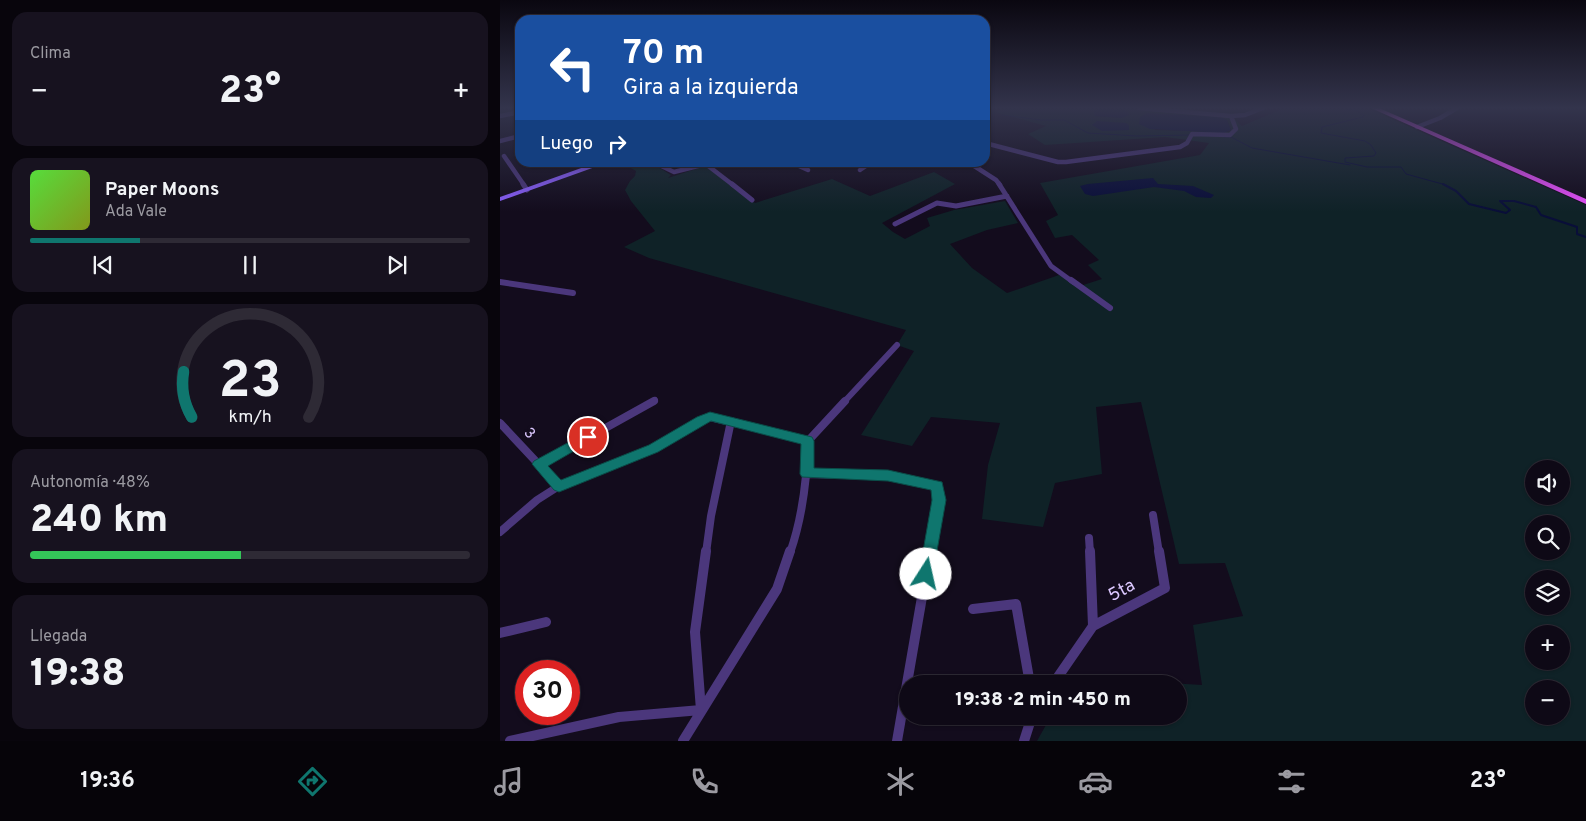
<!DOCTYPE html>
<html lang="es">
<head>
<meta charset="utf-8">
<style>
  body { margin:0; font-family:Overpass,sans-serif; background:#17121f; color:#f1f3f6; height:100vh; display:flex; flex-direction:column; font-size:19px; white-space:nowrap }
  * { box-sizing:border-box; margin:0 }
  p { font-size:16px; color:#9b9aa1 }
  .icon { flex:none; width:28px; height:28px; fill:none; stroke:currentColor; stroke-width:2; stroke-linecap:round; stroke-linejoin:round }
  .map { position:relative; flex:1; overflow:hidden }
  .panel { display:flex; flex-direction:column; gap:12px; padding:12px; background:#08050c; width:500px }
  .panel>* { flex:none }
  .top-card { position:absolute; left:15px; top:15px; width:475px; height:152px; border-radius:15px; box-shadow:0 1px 4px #0004,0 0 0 1px #2e2a35; background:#1a4fa0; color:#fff; overflow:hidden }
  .buttons { position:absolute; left:1025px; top:460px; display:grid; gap:10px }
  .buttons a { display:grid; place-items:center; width:45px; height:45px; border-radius:50%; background:#0e0916; box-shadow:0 1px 4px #0004,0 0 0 1px #2e2a35; font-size:25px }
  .speed { position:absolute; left:15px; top:660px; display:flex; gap:10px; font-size:25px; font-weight:700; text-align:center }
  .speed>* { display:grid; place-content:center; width:65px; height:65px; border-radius:50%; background:#0e0916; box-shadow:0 1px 4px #0004,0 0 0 1px #2e2a35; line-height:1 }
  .speed .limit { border:8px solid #d22; background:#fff; color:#111 }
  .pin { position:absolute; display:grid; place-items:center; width:42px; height:42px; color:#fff; margin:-21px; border:2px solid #fff; border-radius:50%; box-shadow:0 1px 5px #0007 }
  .me { position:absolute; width:55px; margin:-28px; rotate:10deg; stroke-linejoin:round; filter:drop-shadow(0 0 4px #0008) }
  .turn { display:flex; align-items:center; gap:18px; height:105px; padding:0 25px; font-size:22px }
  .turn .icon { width:65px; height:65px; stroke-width:2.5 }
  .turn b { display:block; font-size:35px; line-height:42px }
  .then { display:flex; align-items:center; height:48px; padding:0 25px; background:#0003; gap:10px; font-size:19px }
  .big { font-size:38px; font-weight:800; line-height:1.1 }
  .panel .tile { flex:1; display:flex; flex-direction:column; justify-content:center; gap:8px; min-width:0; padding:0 18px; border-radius:15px; background:#17121f }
  .panel .dial { align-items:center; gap:0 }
  .dial svg { height:130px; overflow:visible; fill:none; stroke:#2e2a35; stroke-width:7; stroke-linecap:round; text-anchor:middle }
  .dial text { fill:#f1f3f6; stroke:none }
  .song { display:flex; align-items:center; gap:15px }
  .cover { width:60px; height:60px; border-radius:8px; background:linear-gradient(135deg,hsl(110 70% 55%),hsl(70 70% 35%)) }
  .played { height:5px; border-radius:2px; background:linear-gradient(90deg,#0f766e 25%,#2e2a35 25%) }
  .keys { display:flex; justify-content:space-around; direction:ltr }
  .heat { display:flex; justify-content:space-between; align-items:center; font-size:28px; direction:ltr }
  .charge { height:8px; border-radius:4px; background:linear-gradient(90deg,#34c759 48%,#2e2a35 0) }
  .trip { position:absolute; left:399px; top:675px; width:288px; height:50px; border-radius:25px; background:#0e0916; box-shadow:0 1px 4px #0004,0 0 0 1px #2e2a35; font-weight:800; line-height:50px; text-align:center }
  .tab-bar { display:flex; height:80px; justify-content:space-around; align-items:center; background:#060409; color:#9b9aa1 }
  .tab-bar .icon { width:35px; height:35px }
  .tab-bar .selected { color:#0f766e }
  .tab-bar b { font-size:22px; color:#f1f3f6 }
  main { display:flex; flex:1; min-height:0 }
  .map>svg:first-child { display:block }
  .green { fill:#0f2227; fill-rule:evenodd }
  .water { fill:#090e39 }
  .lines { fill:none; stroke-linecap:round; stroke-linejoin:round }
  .stream-far1 { stroke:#090e39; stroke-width:1 }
  .stream { stroke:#090e39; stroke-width:2 }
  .minor-far4 { stroke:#4b377c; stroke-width:4.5 }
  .minor-far3 { stroke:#4b377c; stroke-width:5 }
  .minor-far2 { stroke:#4b377c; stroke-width:6 }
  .minor-far1 { stroke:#4b377c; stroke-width:8 }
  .minor { stroke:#4b377c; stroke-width:10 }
  .secondary { fill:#8b5fff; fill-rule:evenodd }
  .primary { fill:#e94fff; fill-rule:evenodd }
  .route { fill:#0f766e; stroke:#0a4d48 }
  .labels { text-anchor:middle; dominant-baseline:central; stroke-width:5; stroke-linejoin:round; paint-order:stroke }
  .street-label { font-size:15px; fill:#dcc8ff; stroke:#130c1d }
  .near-street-label { font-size:18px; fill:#dcc8ff; stroke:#130c1d }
</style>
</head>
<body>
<main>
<section class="panel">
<div class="tile"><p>Clima</p>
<div class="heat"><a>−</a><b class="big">23°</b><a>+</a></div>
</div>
<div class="tile">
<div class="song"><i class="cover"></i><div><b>Paper Moons</b><p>Ada Vale</p></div></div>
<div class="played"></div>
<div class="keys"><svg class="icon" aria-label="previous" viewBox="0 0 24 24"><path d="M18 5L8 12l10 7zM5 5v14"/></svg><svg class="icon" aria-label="pause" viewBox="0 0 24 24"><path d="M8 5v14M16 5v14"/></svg><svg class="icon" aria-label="next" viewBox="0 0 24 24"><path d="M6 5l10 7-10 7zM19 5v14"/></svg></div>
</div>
<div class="tile dial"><svg viewBox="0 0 100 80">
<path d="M14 69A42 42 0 1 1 86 69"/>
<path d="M14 69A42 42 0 0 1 9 41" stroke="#0f766e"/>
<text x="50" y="56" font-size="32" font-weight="700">23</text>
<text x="50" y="72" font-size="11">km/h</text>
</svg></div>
<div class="tile"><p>Autonomía · 48%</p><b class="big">240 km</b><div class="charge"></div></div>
<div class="tile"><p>Llegada</p><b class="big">19:38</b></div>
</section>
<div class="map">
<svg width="1086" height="741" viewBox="0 0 1086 741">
  <rect width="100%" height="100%" fill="#130c1d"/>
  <!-- green -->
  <path class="green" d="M506 108H631L731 116 742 126 784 108H867L1086 205V741H537L551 716H678V684H570L573 677 702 685 693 625 743 616 725 563 679 564 641 402 596 407 602 474 555 483 543 527 482 519 488 465 500 423 431 417 412 446 361 435 414 351 397 345 406 330 149 258 124 247 155 231 131 201 125 190 130 181 135 176 136 171 129 167C150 160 153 164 171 175L168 178 205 166 255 203 332 179 370 196 434 172 455 184 382 223 393 232 405 239 430 226 427 218 454 210 505 201 518 223 487 230 450 244 472 268 507 293 559 275 580 286 602 279 588 265 599 260 572 235 555 238 546 221 558 215 540 183 700 155 709 143 665 137 545 145 528 134 546 126 495 112ZM597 109 623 110 622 118 595 116ZM721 117 727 120 731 130 729 132 656 130 640 124ZM1034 469H1061V496H1034ZM1034 524H1061V551H1034ZM1034 579H1061V606H1034ZM1034 634H1061V661H1034ZM1034 689H1061V716H1034Z"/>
  <!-- water -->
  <path class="water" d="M601 109 624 110 628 112 629 115 622 118 595 116 594 111Z
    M647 113 721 117 727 120 731 130 724 133 650 129 639 124 640 117Z
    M597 121 626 123 629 125V130L602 131 592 125Z
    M653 178 658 184 693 186 714 195 711 198 696 197 684 191 654 187 593 196 585 194 580 186 588 184Z"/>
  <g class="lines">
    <!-- stream-far1 -->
    <path class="stream-far1" d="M841 108 857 111 864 115 863 117 822 127 821 133 865 141 871 145 876 153 874 156 845 158V162L867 167H901L906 174 946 185
      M502 115 541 120H564L588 133 637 136 691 135
      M724 137H731L752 148 850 165"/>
    <!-- stream -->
    <path class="stream" d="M943 184 956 191 969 204 1006 213 1010 210 1000 201H1014L1036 207 1041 215 1077 227V234L1086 237"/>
    <!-- minor-far4 -->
    <path class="minor-far4" d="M639 108 731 116 745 115 763 108
      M0 116 20 112
      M917 127 940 118 957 108
      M0 141 20 136
      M485 143 558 162H566L680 147 687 143 692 134 730 135 736 129 731 116
      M4 156 24 185
      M153 162 174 172 214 162
      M290 162 308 170
      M468 162 496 180 500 185
      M207 165 233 185
      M360 170 372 162"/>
    <!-- minor-far3 -->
    <path class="minor-far3" d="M23 184 27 190
      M232 184 252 200
      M499 184 551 266 573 282
      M395 224 437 203 456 206 507 196"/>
    <!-- minor-far2 -->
    <path class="minor-far2" d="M571 280 610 308
      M0 282 73 293
      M152 402 155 400
      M344 402 397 345"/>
    <!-- minor-far1 -->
    <path class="minor-far1" d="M0 423 59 486
      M39 465 154 401
      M307 474 388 476 437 486 439 500 430 553
      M653 515 659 553
      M0 532 37 500 59 486 153 449 201 420 210 417 308 441
      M589 538 590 553
      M206 553 211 516 231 421
      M290 553C303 516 307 479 308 441L345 401"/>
    <!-- minor -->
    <path class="minor" d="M590 551 593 626
      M473 609 516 604 530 684
      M0 633 46 622
      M553 684 593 626 665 588 659 551
      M10 741 119 717 201 710 195 632 206 551
      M183 741 277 589 290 551
      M397 741 430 551
      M524 741 532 716"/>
    <!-- secondary -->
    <path class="secondary" d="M98 162H109L0 201V197Z"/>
    <!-- primary -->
    <path class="primary" d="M871 108H879L1086 199V204Z"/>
  </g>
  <!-- sky -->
  <linearGradient id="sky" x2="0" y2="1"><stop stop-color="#0a0710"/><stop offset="0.51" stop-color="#33344c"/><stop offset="1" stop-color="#33344c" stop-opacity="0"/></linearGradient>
  <rect width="1086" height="212" fill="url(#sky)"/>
  <!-- route -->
  <path class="route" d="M210 412 312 437 314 441V468L388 470 442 482 446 500 432 579 426 581 421 579 419 574 432 500 431 490 388 481 302 477 300 474 301 444 211 421 158 452 59 492 54 490 32 464 34 461 84 434H93L95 437 93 440 48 466 61 480 149 445 197 417Z"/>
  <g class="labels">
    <!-- street labels -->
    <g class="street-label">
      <text transform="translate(29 434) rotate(47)">3</text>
    </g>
    <!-- near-street labels -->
    <g class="near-street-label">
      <text transform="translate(622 591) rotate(-28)">5ta</text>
    </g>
  </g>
</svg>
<div class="buttons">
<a><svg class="icon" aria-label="sound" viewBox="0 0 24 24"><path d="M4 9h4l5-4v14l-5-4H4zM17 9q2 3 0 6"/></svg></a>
<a><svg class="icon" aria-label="search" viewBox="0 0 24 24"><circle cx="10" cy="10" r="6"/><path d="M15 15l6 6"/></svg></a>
<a><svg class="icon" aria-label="layers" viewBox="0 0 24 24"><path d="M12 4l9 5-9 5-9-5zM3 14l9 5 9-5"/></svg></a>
<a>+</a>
<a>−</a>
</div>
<div class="speed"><div class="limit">30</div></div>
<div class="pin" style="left:88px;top:437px;background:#d93025"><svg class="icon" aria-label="arrive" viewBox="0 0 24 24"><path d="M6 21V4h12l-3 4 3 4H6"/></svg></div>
<svg class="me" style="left:426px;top:574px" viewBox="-20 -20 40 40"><circle r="19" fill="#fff"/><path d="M0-13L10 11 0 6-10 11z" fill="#0f766e"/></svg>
<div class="trip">19:38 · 2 min · 450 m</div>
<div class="top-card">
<div class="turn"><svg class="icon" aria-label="left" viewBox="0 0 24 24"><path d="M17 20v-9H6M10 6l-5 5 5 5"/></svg><div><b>70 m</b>Gira a la izquierda</div></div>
<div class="then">Luego<svg class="icon" aria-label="right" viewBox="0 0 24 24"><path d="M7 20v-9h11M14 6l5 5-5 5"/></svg></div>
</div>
</div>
</main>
<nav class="tab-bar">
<b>19:36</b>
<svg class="icon selected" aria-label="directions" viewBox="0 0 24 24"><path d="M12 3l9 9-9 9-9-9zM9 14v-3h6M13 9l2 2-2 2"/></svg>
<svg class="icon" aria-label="music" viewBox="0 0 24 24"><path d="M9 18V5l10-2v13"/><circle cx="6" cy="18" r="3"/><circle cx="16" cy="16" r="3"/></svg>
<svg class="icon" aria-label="phone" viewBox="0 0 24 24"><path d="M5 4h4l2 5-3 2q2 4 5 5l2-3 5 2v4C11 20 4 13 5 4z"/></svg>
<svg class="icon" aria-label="climate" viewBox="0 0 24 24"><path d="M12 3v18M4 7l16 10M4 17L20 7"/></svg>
<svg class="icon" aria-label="car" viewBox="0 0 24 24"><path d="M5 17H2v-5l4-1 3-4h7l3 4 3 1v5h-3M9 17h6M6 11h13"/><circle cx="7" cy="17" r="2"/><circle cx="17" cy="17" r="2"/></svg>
<svg class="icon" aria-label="filters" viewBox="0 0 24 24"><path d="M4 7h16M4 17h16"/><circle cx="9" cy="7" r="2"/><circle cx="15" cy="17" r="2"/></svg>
<b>23°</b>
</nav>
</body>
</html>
